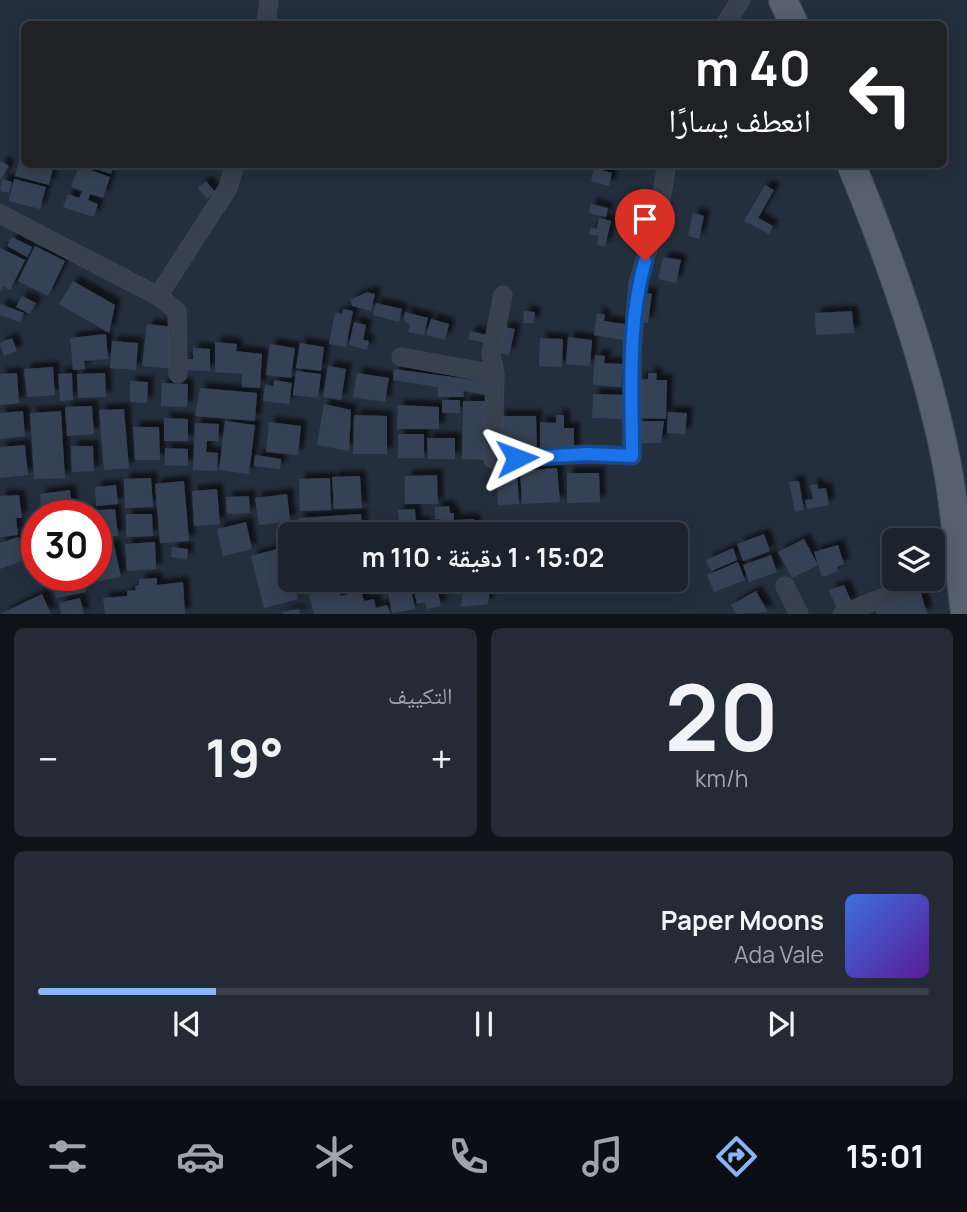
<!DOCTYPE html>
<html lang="ar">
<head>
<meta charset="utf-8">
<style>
  body { margin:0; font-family:Manrope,"Noto Naskh Arabic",sans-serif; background:#242b36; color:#f1f3f6; direction:rtl; height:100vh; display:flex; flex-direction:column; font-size:26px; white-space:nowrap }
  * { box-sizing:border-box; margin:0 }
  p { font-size:23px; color:#a0a4aa }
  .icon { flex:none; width:38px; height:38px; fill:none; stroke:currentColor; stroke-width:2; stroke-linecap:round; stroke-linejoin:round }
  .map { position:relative; height:614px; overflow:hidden; direction:ltr }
  .panel { display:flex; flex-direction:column; gap:14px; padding:14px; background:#0f1319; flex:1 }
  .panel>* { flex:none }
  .guide { position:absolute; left:21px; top:21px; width:926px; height:147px; border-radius:10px; box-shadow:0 4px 18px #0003,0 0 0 2px #39404a; direction:rtl; background:#202124; color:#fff; overflow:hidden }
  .buttons { position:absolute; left:882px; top:528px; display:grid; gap:14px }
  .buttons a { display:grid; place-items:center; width:63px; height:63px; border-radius:10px; background:#1b232e; box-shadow:0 4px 18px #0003,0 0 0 2px #39404a; font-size:35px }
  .speed { position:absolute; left:21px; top:500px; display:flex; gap:14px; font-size:35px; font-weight:700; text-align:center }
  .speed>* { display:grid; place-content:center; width:91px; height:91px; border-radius:50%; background:#1b232e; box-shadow:0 4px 18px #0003,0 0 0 2px #39404a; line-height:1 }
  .speed .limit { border:10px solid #d22; background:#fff; color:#111 }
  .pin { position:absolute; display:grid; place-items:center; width:60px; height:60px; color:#fff; margin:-72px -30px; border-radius:50% 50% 50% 0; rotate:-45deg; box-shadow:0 0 7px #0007 }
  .pin .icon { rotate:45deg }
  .me { position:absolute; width:77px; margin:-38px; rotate:87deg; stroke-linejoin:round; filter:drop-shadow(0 0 5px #0008) }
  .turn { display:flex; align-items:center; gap:24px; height:147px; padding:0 21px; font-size:32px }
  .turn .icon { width:91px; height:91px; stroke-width:2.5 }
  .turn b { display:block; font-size:49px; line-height:60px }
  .big { font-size:52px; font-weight:700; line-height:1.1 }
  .panel .widget { flex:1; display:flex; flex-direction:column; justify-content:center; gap:10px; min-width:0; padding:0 24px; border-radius:10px; background:#242b36 }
  .panel .dial { align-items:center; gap:0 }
  .dial b { font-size:91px; line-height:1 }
  .song { display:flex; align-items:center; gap:21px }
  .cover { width:84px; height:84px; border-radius:10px; background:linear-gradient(135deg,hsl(220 70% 55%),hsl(270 70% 35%)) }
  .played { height:7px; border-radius:4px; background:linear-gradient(90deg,#8ab4f8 20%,#39404a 20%) }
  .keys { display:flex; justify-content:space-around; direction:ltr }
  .heat { display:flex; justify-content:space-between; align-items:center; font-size:38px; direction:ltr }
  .panel .tiles { flex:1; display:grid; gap:14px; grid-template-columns:1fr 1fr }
  .widget:last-child { grid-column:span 2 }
  .trip { position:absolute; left:278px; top:522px; width:410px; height:70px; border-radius:10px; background:#1b232e; box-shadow:0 4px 18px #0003,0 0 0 2px #39404a; font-weight:700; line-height:70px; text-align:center; direction:rtl }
  .tab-bar { display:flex; height:112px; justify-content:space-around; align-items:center; background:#0b0e12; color:#a0a4aa }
  .tab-bar .icon { width:49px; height:49px }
  .tab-bar .active { color:#8ab4f8 }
  .tab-bar b { font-size:32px; color:#f1f3f6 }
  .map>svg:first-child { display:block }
  .building { fill:#364354; filter:url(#shadow) }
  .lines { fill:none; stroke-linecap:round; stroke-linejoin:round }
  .street-casing { stroke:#414a57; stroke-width:19 }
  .primary-casing { stroke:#414a57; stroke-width:30 }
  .street { stroke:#38414e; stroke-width:18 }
  .primary { stroke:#56606e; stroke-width:28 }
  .route-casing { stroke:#114b97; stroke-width:18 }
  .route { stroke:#1a73e8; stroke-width:12 }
</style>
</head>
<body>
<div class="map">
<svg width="967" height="614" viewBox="0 0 967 614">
  <defs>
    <filter id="shadow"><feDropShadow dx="6" dy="-6" stdDeviation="2" flood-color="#0009"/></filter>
  </defs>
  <rect width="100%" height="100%" fill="#242f3e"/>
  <!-- building -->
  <path class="building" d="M21 154 24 155V164H54L49 185 15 176Z
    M0 161 9 166 0 181Z
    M91 164H114L111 174 90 167Z
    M79 166 110 177 103 198 90 194 88 200 98 204 94 217 63 207 68 194 79 198 82 191 71 187Z
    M594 168 612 173 609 186 591 181Z
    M2 179 12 182 9 193 0 191Z
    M14 179 46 187 40 209 9 201Z
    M206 181 215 192 207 199 198 188Z
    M765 185 774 190 758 218 773 226 769 234 744 221Z
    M591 204 608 208 606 217 589 213Z
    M693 213 704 216 699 239 688 236Z
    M599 218 611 221 605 247 597 245 599 236 589 234 591 228 597 229Z
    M12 237 32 247 27 257 7 246Z
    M35 246 65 261 48 296 18 281Z
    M0 248 25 260 10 290 3 286 0 292Z
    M663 257 681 260 676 283 658 279Z
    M73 281 115 305 109 333 59 304Z
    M367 292 375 294 371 311 352 306 351 300Z
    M642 292 652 294 648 323 637 322Z
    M22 296 36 303 30 314 16 307Z
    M376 303 402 309 399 322 373 315Z
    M0 304 24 313 20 322 0 315Z
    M343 309 353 311 346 347 329 344 335 313 342 314Z
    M524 311 535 312 534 323H523Z
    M852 311 854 333 816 335 815 313Z
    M405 312 428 318 424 335 408 332 410 325 404 319Z
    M597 313 605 315 604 321 625 324 623 340 594 335Z
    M431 319 449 324 445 340 426 335Z
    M354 322 366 325 363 340 369 341 367 350 349 345Z
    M147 324 174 327V369L142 366Z
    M504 327 515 329 509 355 498 352Z
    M470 331 490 336 488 344 468 339Z
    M106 334 108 359 84 361 85 369 73 370 70 338Z
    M568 337 592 340 590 366 566 364Z
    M12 338 17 351 4 356 0 343Z
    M540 338 563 339 562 367 539 366Z
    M112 341 138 343 136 370 110 368Z
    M215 342 237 344 236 351 262 354 260 388 242 387V374L215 372Z
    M300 343 324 347 321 371 296 368Z
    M270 344 295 348 291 378 266 375Z
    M193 348 210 349V371L184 370 185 359H193Z
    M595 355 605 356 604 363 623 364 621 387 593 385Z
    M328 366 346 369 341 400 323 397Z
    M53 367 55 395 27 397 24 369Z
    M394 369 489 382 487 395 463 391 464 397H438V387L393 380Z
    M296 371 321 374 318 398 293 395Z
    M17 373 19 403 0 405V374Z
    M72 373 73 400 60 401 58 374Z
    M105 373 106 397 78 398 77 374Z
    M357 373 389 378 385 402 353 397Z
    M648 373H657L656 380H667L666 419 637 418 638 379H648Z
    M274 380 292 383 289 404 263 401 265 385 273 386Z
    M130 381 148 382 147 403 130 402Z
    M162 383 188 384 187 407 161 406Z
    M200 388 257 393 255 421 195 416Z
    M593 394 628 395 627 419 592 418Z
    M442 400H460V413H442Z
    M463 401H489V460L462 459Z
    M324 404 351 410 349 451 317 445Z
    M398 405 439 407V429H397Z
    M92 406 94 434 67 436 65 407Z
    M124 409 129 468 104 470 99 410Z
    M23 411 25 436 0 439V413Z
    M61 411 65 478 34 479 30 413Z
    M668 412 687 413 685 434 667 433Z
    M354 415 387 416V454H353Z
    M556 415H564V428H574V452L540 451V422L556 423Z
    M499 416H536L537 454H500Z
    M164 418 188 419V441H164Z
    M225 421 255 425 249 474 219 470Z
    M638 421H664L661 443H638Z
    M269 422 301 426 298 455 266 452Z
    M195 423 219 424 218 441H207L206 452 218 453 217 471 193 470Z
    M133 427H159L160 460H135Z
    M398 434H424V458H398Z
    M427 438H455V459H428Z
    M25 445 28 475 0 478V447Z
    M71 446H93L94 471 72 472Z
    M165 448 188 449V466L165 465Z
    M255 455 281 459 280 469 254 466Z
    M557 468 560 502 522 504 520 471Z
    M517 472 519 504 498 505 497 473Z
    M567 473H599L600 502 567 503Z
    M437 475 438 504H405V476Z
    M360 476 362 508 334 509 332 477Z
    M151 478 153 507 125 508 124 479Z
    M330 478 331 510 300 511 299 479Z
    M184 481 189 541 160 543 155 484Z
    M799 481 804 510 795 512 789 482Z
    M817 484 818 489 826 488 829 505 807 509 805 500 813 499 810 485Z
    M116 485 118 504 96 506 95 487Z
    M217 489 220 524 194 526 192 491Z
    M70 490 73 516H42L40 494Z
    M287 494 290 521 259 525 255 498Z
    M19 495 22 518H16L18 535 0 537V496Z
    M249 496 250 513 227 514 226 497Z
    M449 506 450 513H454V520L474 519 475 534H444V526L441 527 440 519H435V507Z
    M115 509 118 536 96 538V516H86L85 511Z
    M415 509 416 523 425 522 426 528 435 527 436 534H394L393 528H399L398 510Z
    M126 514H152L153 536 126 537Z
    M361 514 363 534H299L298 518Z
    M246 522 252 549 223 556 217 529Z
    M764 534 770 551 743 561 737 544Z
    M18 537 22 547 29 545 33 557 0 569V543Z
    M804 539 818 565 792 578 778 552Z
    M155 542 156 569 127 571 125 544Z
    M114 545 121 577 90 583 89 576H96V548Z
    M838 545 844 564 837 567 838 571 822 577 814 552Z
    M172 547 188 549 187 559 171 557Z
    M284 547 290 570V579H293L298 599 264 608 251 556Z
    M733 548 737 560 711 571 706 560Z
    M771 555 777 572 749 582 743 565Z
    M738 562 745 580 714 592 707 575Z
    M51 576H83L86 592 56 598Z
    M157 578V585L183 582 185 614H105L103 598 127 596V591L136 590 135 586 139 585V579Z
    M304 579H335L336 584 307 591Z
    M337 579H361V581L338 585Z
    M440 579H457L455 591 444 592Z
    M464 579H491L488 604 461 607Z
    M436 583 441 606 427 609 425 602 417 604 414 591Z
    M844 585 852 603 837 609 829 590Z
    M337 587 341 596 361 591 364 601 374 599 376 608 387 605 390 614H314L309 595Z
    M411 589 415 609 392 613 388 593Z
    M756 591 768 612 736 614 731 605Z
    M921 593 927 614H877L874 607Z
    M42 594 51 614H0Z
    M80 598 84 614H61L59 603Z
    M299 609 300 614H283L282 612Z"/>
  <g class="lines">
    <defs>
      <path id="street" d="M266 24 269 0
        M725 24 741 0
        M0 214 158 296 177 311 178 374
        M503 295 491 354 495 374 493 459 589 454 632 456V350L638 283 658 216 667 164
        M158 296 228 188 235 164
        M401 357 495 374
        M785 586 799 614
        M842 614 929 579"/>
      <path id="primary" d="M783 0 794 24
        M851 164C891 261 927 362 947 465 956 513 959 564 965 614"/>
    </defs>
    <!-- street casing -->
    <use href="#street" class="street-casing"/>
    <!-- primary casing -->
    <use href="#primary" class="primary-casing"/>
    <!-- street -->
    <use href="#street" class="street"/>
    <!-- primary -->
    <use href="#primary" class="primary"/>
  </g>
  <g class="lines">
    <defs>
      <path id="route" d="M517 458 589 454 632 456C632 392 627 323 645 261"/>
    </defs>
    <!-- route casing -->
    <use href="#route" class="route-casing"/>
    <!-- route -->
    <use href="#route" class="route"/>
  </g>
</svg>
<div class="buttons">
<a><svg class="icon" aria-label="layers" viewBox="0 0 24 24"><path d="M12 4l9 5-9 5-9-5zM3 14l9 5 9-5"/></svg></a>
</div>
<div class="speed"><div class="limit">30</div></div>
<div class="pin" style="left:645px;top:261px;background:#d93025"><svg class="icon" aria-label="arrive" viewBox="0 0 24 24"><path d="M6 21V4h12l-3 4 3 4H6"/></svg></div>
<svg class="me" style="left:517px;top:458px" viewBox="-20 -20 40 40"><path d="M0-17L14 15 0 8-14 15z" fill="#1a73e8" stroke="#fff" stroke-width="4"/></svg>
<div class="trip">15:02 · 1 دقيقة · 110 m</div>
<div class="guide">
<div class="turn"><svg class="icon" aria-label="left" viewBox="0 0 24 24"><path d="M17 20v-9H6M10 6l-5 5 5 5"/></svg><div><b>40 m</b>انعطف يسارًا</div></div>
</div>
</div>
<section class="panel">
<div class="tiles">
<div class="widget dial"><b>20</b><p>km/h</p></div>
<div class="widget"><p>التكييف</p>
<div class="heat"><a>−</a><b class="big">19°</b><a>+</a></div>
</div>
<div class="widget">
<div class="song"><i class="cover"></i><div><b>Paper Moons</b><p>Ada Vale</p></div></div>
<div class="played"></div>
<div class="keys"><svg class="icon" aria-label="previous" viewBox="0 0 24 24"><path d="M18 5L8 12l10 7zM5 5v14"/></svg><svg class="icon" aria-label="pause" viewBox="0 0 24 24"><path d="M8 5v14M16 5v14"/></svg><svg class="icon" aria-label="next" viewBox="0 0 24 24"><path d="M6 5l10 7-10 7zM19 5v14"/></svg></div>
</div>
</div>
</section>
<nav class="tab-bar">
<b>15:01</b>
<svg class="icon active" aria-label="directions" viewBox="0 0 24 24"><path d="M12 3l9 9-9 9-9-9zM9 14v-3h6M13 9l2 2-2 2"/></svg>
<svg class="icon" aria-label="music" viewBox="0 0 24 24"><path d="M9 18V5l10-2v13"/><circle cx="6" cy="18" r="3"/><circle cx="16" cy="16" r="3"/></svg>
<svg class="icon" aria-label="phone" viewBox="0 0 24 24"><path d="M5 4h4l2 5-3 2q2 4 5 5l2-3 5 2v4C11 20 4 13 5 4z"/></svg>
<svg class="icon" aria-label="climate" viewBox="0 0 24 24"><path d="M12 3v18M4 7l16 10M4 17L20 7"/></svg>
<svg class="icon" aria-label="car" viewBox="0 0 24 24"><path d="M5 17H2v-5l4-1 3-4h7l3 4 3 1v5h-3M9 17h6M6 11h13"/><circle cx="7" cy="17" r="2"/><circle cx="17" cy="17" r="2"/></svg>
<svg class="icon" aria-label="filters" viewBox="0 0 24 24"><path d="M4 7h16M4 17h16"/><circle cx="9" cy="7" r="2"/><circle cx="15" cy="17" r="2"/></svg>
</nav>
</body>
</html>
